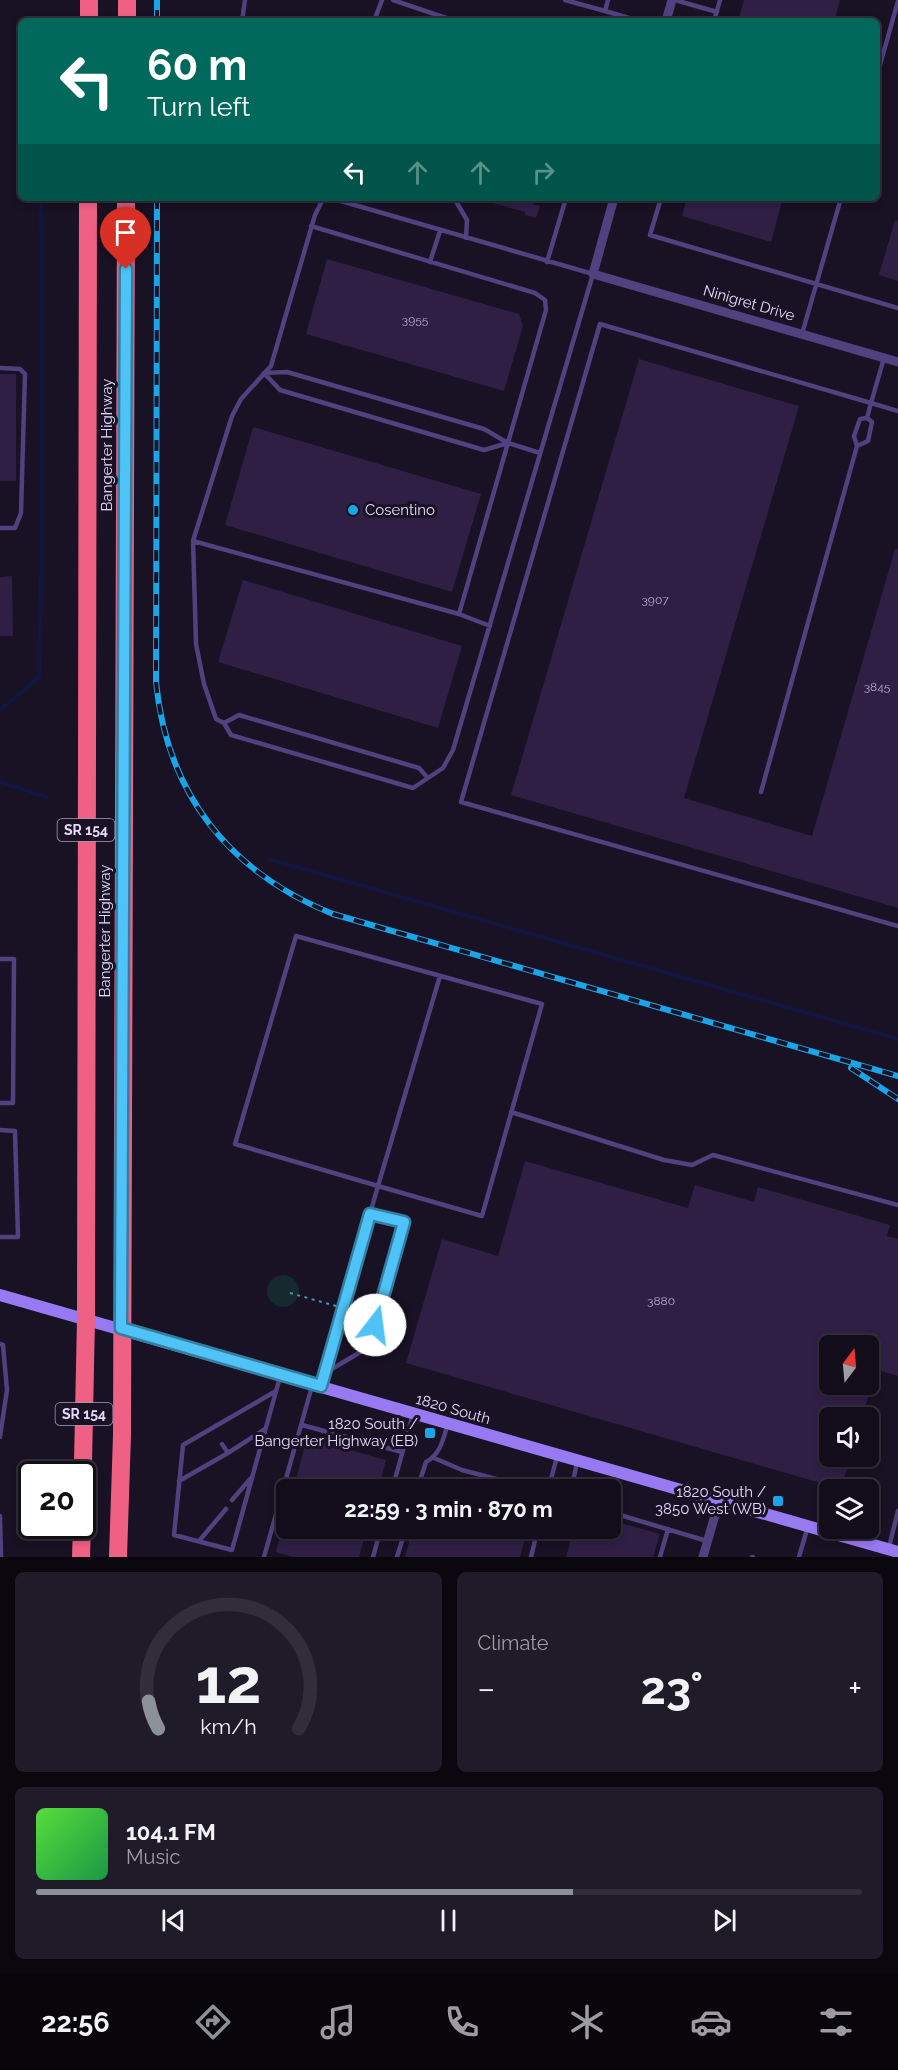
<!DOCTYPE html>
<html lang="en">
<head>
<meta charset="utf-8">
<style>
  body { margin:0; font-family:Raleway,sans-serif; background:#201b28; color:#f1f3f6; height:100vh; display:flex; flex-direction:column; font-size:22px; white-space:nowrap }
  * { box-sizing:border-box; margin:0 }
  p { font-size:20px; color:#9d9ca3 }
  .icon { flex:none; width:33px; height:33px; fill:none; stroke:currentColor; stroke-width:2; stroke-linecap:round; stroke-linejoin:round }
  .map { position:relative; height:1557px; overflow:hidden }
  .details { display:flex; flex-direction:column; gap:15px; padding:15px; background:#0a070f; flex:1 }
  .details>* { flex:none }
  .top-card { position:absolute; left:18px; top:18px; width:862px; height:183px; border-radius:9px; box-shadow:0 3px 9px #0003,0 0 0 2px #322d3a; background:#00695c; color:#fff; overflow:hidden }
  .needle { width:39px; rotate:16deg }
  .controls { position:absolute; left:819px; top:1335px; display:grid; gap:12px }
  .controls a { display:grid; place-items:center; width:60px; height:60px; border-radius:9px; background:#130d1b; box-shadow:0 3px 9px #0003,0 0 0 2px #322d3a; font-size:30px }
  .speed { position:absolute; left:18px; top:1461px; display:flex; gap:12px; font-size:30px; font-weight:700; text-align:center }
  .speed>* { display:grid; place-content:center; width:78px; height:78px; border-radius:50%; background:#130d1b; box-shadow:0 3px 9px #0003,0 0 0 2px #322d3a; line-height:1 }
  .speed .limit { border:3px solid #111; border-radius:9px; background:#fff; color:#111 }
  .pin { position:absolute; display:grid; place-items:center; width:51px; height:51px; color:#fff; margin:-62px -26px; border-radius:50% 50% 50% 0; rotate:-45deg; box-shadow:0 0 6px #0007 }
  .pin .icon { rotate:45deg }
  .me { position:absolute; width:66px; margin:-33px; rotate:15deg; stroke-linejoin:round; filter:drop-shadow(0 0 4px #0008) }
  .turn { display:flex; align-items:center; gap:21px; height:126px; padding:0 30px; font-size:27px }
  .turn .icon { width:78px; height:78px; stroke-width:2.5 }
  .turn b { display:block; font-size:42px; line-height:51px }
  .lanes { display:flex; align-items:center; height:57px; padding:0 30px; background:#0003; justify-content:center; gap:30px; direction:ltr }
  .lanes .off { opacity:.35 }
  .big { font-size:45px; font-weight:700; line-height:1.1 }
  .details .card { flex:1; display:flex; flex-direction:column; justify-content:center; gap:9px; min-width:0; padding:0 21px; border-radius:9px; background:#201b28 }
  .details .dial { align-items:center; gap:0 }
  .dial svg { height:156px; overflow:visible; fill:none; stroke:#322d3a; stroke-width:7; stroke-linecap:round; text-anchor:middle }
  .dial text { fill:#f1f3f6; stroke:none }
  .song { display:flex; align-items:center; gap:18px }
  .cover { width:72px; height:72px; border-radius:9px; background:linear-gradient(135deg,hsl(110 70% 55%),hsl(140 70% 35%)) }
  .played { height:6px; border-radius:3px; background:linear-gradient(90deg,#8c9099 65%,#322d3a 65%) }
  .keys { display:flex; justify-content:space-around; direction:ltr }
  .heat { display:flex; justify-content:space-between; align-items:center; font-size:33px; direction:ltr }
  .details .tiles { flex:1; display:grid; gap:15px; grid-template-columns:1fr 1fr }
  .card:last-child { grid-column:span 2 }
  .trip { position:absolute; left:276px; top:1479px; width:345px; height:60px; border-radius:9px; background:#130d1b; box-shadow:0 3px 9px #0003,0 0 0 2px #322d3a; font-weight:700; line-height:60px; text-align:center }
  .dock { display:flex; height:96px; justify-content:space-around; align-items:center; background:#08050b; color:#9d9ca3 }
  .dock .icon { width:42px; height:42px }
  .dock .selected { color:#8c9099 }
  .dock b { font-size:27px; color:#f1f3f6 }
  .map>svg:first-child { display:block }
  .green { fill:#15292e }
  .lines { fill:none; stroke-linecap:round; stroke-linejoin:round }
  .stream { stroke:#10163f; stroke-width:4 }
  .building { fill:#2f1f44 }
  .path { stroke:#3c9aac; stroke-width:2; stroke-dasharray:3 4.5; stroke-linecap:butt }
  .lane { stroke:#51417f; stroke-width:4.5 }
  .street { stroke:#51417f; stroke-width:9 }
  .secondary { stroke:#977af1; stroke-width:12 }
  .highway { stroke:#ef6085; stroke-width:18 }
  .rail-casing { stroke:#19a5e7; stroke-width:6 }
  .rail { stroke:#191124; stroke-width:4; stroke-dasharray:11; stroke-linecap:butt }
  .route-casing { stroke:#337fa1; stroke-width:15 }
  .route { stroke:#4fc3f7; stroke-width:10 }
  .poi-dot { fill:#19a5e7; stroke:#191124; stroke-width:2 }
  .labels { text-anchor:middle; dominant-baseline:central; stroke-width:6; stroke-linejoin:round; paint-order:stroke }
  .number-label { font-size:12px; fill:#b7aacd }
  .shield { fill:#191124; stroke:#a79dba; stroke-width:1.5 }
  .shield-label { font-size:14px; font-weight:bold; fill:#e4d9fb }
  .street-label { font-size:15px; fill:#e4d9fb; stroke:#191124 }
  .poi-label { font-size:15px; fill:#e4d9fb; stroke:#191124; text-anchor:end }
</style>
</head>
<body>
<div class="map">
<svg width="898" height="1557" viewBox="0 0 898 1557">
  <rect width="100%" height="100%" fill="#191124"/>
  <!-- green -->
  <path class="green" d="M267 1291a16 16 0 1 1 32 0a16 16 0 1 1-32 0Z"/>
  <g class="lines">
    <!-- stream -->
    <path class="stream" d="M0 710 39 677 42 528 41 198
      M0 782 46 797
      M269 859 898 1039"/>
  </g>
  <!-- building -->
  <path class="building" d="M744 0H840L834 21H738Z
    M487 198H534L532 204 540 206 536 218 525 215V212L486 201Z
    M687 198H783L771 242 682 216Z
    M895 220 898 221V281L879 275Z
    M327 259 519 314 523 326 504 391 306 334Z
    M639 359 799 406 684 798 812 836 895 549H898V908L511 795Z
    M0 374H16V481H0Z
    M253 427 481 494 452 592 225 525Z
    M12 576 13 636H0V577Z
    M243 580 462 646 438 728 218 662Z
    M525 1161 688 1208 695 1185 754 1202 758 1187 890 1225 887 1236 898 1239V1376L868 1367V1346H830V1384H872L862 1418H830V1456H851L841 1489 406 1363 442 1239 498 1256Z
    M307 1438 386 1460 378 1490H293Z
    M610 1520 660 1534 653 1557H566L574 1528H610Z
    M282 1528H367L359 1557H293L276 1552Z
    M413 1528H528L520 1557H405Z"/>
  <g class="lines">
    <!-- path -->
    <path class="path" d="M290 1293 336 1306"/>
    <!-- lane -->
    <path class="lane" d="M393 0 455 21
      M565 0 605 11
      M608 0 605 11 639 21
      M675 0 717 12
      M242 21 245 0
      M374 21 382 0
      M714 21 720 0
      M878 72 898 1
      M454 198 467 220 466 238
      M661 198 650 235 898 308
      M311 226 535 293 545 300 546 310 459 614
      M430 262 440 231
      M547 262 566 198
      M802 334 841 198
      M884 358 871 403 600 324 461 802 898 926
      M0 368 20 369 25 374 21 513 15 528H0
      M867 418 872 422 868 441 857 446 854 436 860 419Z
      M867 418 871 403 898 411
      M508 443 484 450 280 390 264 373 287 372 484 429 508 443 540 453
      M193 541 459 614 490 626
      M224 723 216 719 204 684 196 644 193 541 232 416 241 399 271 366 315 215 322 201 334 199 593 274 453 750 443 768 413 788 231 735 224 723 239 715 419 768 427 777
      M761 792 857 446
      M0 959H14L13 1103H0
      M511 1112 664 1160 692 1165 713 1155 898 1205
      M0 1130 15 1131 18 1237H0
      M0 1344 3 1345 7 1390 0 1437
      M325 1373 369 1347 404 1222 370 1214
      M321 1386 378 1186 235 1144 296 936 542 1004 482 1216 378 1186 440 976
      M276 1391 183 1445 174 1535 232 1550 280 1377
      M302 1425 402 1452
      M228 1453 265 1429
      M434 1458 462 1470 538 1490
      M179 1481 228 1453 222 1444
      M392 1490 413 1414
      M417 1490 426 1462C441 1454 443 1439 448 1423
      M548 1490 557 1457
      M571 1490 577 1463
      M232 1500 251 1478
      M610 1512 707 1541
      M0 1516 1 1557
      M199 1541 226 1509
      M889 1547 898 1511
      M264 1557 312 1386
      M373 1557 381 1528
      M397 1557 406 1528
      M531 1557 538 1528
      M660 1557 668 1529
      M752 1557H753
      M799 1557 808 1526"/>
    <!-- street -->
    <path class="street" d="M666 21 672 0
      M614 198 593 274 898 362
      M703 1557 719 1501"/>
    <!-- secondary -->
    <path class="secondary" d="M0 1295 898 1552"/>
    <!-- highway -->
    <path class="highway" d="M89 21V0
      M127 21V0
      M82 1510 86 1319 88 198
      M81 1557 82 1526
      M118 1557 122 1435 126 198"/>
    <defs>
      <path id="rail" d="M157 21V0
        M157 198 156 682C167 794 229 872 333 914L898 1076
        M851 1068 898 1099"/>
    </defs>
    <!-- rail casing -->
    <use href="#rail" class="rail-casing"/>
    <!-- rail -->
    <use href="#rail" class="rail"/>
  </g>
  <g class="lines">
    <defs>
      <path id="route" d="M126 269 121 1328 321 1386 370 1214 404 1222 375 1325"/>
    </defs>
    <!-- route casing -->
    <use href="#route" class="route-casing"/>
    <!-- route -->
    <use href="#route" class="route"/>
  </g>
  <!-- markers -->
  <g class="poi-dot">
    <circle cx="353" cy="510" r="6"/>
    <rect x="424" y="1427" width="12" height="12" rx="3"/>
    <rect x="772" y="1495" width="12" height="12" rx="3"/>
  </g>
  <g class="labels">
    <!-- number labels -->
    <g class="number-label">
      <text x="415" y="320">3955</text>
      <text x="655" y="600">3907</text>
      <text x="877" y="687">3845</text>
      <text x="661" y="1301">3880</text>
    </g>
    <!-- shield labels -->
    <g class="shield">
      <rect x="57.5" y="819" width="57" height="22" rx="4.5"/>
      <rect x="55.5" y="1403" width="57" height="22" rx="4.5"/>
    </g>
    <g class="shield-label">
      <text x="86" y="830">SR 154</text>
      <text x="84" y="1414">SR 154</text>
    </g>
    <!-- street labels -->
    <g class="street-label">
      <text transform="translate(749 303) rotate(16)">Ninigret Drive</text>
      <text transform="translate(107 445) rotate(-90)">Bangerter Highway</text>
      <text transform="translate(105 931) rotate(-90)">Bangerter Highway</text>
      <text transform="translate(453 1409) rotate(16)">1820 South</text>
    </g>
    <!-- poi labels -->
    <g class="poi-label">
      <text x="365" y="510" text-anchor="start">Cosentino</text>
      <text x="418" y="1424">1820 South /<tspan x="418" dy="17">Bangerter Highway (EB)</tspan></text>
      <text x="766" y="1492">1820 South /<tspan x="766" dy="17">3850 West (WB)</tspan></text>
    </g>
  </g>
</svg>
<div class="controls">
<a><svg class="needle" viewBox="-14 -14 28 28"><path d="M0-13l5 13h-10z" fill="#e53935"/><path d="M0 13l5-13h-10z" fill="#9d9ca3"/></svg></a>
<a><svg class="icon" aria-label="sound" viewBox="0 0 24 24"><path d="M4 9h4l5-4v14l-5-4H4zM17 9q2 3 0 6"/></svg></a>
<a><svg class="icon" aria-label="layers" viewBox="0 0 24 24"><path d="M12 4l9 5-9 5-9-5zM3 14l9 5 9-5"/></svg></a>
</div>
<div class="speed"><div class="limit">20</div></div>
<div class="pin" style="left:126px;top:269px;background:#d93025"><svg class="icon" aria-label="arrive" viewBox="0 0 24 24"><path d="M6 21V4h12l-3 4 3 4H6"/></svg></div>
<svg class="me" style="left:375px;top:1325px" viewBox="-20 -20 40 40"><circle r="19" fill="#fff"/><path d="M0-13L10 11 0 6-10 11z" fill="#4fc3f7"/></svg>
<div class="trip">22:59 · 3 min · 870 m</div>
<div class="top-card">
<div class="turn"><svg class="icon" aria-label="left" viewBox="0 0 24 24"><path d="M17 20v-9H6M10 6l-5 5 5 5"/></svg><div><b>60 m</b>Turn left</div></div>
<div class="lanes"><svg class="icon" aria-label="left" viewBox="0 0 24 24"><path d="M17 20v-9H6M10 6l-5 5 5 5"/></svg><svg class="icon off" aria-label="ahead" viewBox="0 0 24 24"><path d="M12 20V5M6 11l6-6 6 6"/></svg><svg class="icon off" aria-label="ahead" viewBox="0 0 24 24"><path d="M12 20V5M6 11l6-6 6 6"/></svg><svg class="icon off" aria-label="right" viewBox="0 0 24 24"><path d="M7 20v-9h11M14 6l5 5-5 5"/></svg></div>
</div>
</div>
<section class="details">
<div class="tiles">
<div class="card dial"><svg viewBox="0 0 100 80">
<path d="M14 69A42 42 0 1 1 86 69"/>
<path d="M14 69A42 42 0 0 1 9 55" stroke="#8c9099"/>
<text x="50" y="56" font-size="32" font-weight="700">12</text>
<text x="50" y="72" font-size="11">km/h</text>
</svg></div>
<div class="card"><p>Climate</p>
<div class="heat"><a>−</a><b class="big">23°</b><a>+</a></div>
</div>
<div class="card">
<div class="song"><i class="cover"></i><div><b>104.1 FM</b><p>Music</p></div></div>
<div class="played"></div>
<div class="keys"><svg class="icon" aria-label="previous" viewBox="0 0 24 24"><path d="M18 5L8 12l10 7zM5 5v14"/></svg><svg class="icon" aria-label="pause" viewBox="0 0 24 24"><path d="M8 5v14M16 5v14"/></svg><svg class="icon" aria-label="next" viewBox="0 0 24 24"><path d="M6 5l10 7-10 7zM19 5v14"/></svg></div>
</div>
</div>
</section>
<nav class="dock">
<b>22:56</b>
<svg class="icon selected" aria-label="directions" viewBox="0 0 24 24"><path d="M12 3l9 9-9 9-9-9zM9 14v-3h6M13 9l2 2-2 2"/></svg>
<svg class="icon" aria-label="music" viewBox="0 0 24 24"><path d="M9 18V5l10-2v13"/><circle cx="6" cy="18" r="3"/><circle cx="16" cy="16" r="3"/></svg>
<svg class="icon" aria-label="phone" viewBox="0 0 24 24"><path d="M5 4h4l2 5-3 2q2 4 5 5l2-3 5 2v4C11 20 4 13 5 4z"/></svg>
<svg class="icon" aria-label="climate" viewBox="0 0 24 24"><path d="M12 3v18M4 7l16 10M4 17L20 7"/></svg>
<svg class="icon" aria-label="car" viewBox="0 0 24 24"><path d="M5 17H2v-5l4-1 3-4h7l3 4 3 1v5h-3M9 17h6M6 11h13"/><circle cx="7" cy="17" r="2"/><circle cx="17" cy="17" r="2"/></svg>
<svg class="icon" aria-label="filters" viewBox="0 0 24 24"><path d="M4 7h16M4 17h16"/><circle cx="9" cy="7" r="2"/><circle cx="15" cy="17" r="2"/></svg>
</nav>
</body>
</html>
